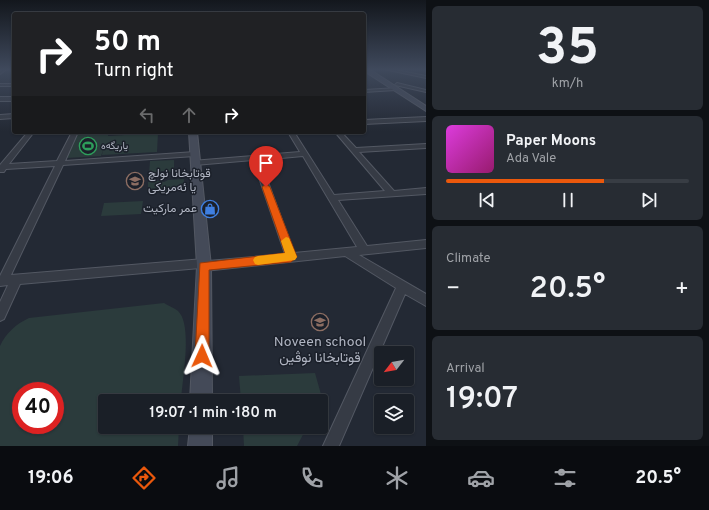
<!DOCTYPE html>
<html lang="en">
<head>
<meta charset="utf-8">
<style>
  body { margin:0; font-family:Overpass,Vazirmatn,sans-serif; background:#272c33; color:#f1f3f6; height:100vh; display:flex; flex-direction:column; font-size:15px; white-space:nowrap }
  * { box-sizing:border-box; margin:0 }
  p { font-size:13px; color:#9fa2a7 }
  .icon { flex:none; width:22px; height:22px; fill:none; stroke:currentColor; stroke-width:2; stroke-linecap:round; stroke-linejoin:round }
  .map { position:relative; flex:1; overflow:hidden }
  .panel { display:flex; flex-direction:column; gap:6px; padding:6px; background:#0e1115; width:283px }
  .panel>* { flex:none }
  .top-card { position:absolute; left:12px; top:12px; width:354px; height:122px; border-radius:4px; box-shadow:0 1px 3px #0004,0 0 0 1px #383d44; background:#202124; color:#fff; overflow:hidden }
  .needle { width:26px; rotate:239deg }
  .controls { position:absolute; left:374px; top:346px; display:grid; gap:8px }
  .controls a { display:grid; place-items:center; width:40px; height:40px; border-radius:4px; background:#1a1f27; box-shadow:0 1px 3px #0004,0 0 0 1px #383d44; font-size:20px }
  .speed { position:absolute; left:12px; top:382px; display:flex; gap:8px; font-size:20px; font-weight:700; text-align:center }
  .speed>* { display:grid; place-content:center; width:52px; height:52px; border-radius:50%; background:#1a1f27; box-shadow:0 1px 3px #0004,0 0 0 1px #383d44; line-height:1 }
  .speed .limit { border:6px solid #d22; background:#fff; color:#111 }
  .pin { position:absolute; display:grid; place-items:center; width:34px; height:34px; color:#fff; margin:-41px -17px; border-radius:50% 50% 50% 0; rotate:-45deg; box-shadow:0 0 4px #0007 }
  .pin .icon { rotate:45deg }
  .me { position:absolute; width:44px; margin:-22px; rotate:1deg; stroke-linejoin:round; filter:drop-shadow(0 0 3px #0008) }
  .turn { display:flex; align-items:center; gap:14px; height:84px; padding:0 16px; font-size:18px }
  .turn .icon { width:52px; height:52px; stroke-width:2.5 }
  .turn b { display:block; font-size:28px; line-height:34px }
  .lanes { display:flex; align-items:center; height:38px; padding:0 16px; background:#0003; justify-content:center; gap:20px; direction:ltr }
  .lanes .off { opacity:.35 }
  .big { font-size:30px; font-weight:600; line-height:1.1 }
  .panel .widget { flex:1; display:flex; flex-direction:column; justify-content:center; gap:6px; min-width:0; padding:0 14px; border-radius:6px; background:#272c33 }
  .panel .dial { align-items:center; gap:0 }
  .dial b { font-size:52px; line-height:1 }
  .song { display:flex; align-items:center; gap:12px }
  .cover { width:48px; height:48px; border-radius:6px; background:linear-gradient(135deg,hsl(300 70% 55%),hsl(320 70% 35%)) }
  .played { height:4px; border-radius:2px; background:linear-gradient(90deg,#ea580c 65%,#383d44 65%) }
  .keys { display:flex; justify-content:space-around; direction:ltr }
  .heat { display:flex; justify-content:space-between; align-items:center; font-size:22px; direction:ltr }
  .trip { position:absolute; left:98px; top:394px; width:230px; height:40px; border-radius:4px; background:#1a1f27; box-shadow:0 1px 3px #0004,0 0 0 1px #383d44; font-weight:600; line-height:40px; text-align:center }
  .dock { display:flex; height:64px; justify-content:space-around; align-items:center; background:#0a0c10; color:#9fa2a7 }
  .dock .icon { width:28px; height:28px }
  .dock .selected { color:#ea580c }
  .dock b { font-size:18px; color:#f1f3f6 }
  main { display:flex; flex:1; min-height:0 }
  .map>svg:first-child { display:block }
  .green { fill:#2b3b3c; fill-rule:evenodd }
  .lines { fill:none; stroke-linecap:round; stroke-linejoin:round }
  .street-casing { stroke:#535863; stroke-width:2 }
  .secondary-casing { stroke:#535863; stroke-width:2 }
  .street { fill:#363b45; fill-rule:evenodd }
  .secondary { fill:#444a58; fill-rule:evenodd }
  .route { fill:#ea580c; stroke:#983908 }
  .slow { fill:#f59e0b }
  .labels { text-anchor:middle; dominant-baseline:central; stroke-width:3; stroke-linejoin:round; paint-order:stroke }
  .far-poi-label { font-size:10px; fill:#b0b5c2; stroke:#1b202a; text-anchor:start }
  .poi-label { font-size:12px; fill:#b0b5c2; stroke:#1b202a; text-anchor:start }
  .near-poi-label { font-size:14px; fill:#b0b5c2; stroke:#1b202a }
</style>
</head>
<body>
<main>
<div class="map">
<svg width="426" height="446" viewBox="0 0 426 446">
  <rect width="100%" height="100%" fill="#232934"/>
  <!-- green -->
  <path class="green" d="M79 132H109L108 136 158 133 157 152 102 155 103 150 101 156 66 158Z
    M174 160V172L163 171 149 174 150 161Z
    M184 179 183 190 148 193V182L159 181 164 182 168 180Z
    M143 201 141 214 101 216 104 203Z
    M164 303C168 306 175 308 178 311 193 325 182 381 181 401H105V427H179L178 446H0V346C6 333 16 324 29 318ZM21 391H55V425H21Z
    M315 373 322 398 321 401H241L239 376Z
    M243 427H307L297 446H244Z"/>
  <g class="lines">
    <defs>
      <path id="street" d="M3 69H7L0 74V71Z
        M384 69H391L426 76V78Z
        M397 83 426 90V92L395 85Z
        M0 84H14V86H0Z
        M398 88V89L396 90 364 92V90Z
        M0 97H14V101H0Z
        M14 114V118L0 119V115Z
        M426 117V121L364 124V120Z
        M28 132H34L9 164 57 161 72 132H78L65 161 195 152 198 154 195 156 63 165 11 275 204 259 208 261 285 254 253 160 195 165 191 163 192 161 300 152 288 132H294L334 195 385 191 335 132H341L356 148 426 144V148L359 152 394 191 426 188V194L338 200 367 246 426 240V248L359 255 426 294V306L405 294 339 446H323L396 288 345 256 204 271 200 268 20 284 4 319 0 321V302L8 285 0 286V276L55 166 6 169 4 172H0V165ZM303 156 357 247 294 253 260 160Z"/>
      <path id="secondary" d="M364 69H369L426 106V111L364 71Z
        M189 132H197L211 266 212 401H190L197 266Z
        M190 427H212V446H188Z"/>
    </defs>
    <!-- street casing -->
    <use href="#street" class="street-casing"/>
    <!-- secondary casing -->
    <use href="#secondary" class="secondary-casing"/>
    <!-- street -->
    <use href="#street" class="street"/>
    <!-- secondary -->
    <use href="#secondary" class="secondary"/>
  </g>
  <!-- sky -->
  <linearGradient id="sky" x2="0" y2="1"><stop stop-color="#13171d"/><stop offset="0.53" stop-color="#3f495c"/><stop offset="1" stop-color="#3f495c" stop-opacity="0"/></linearGradient>
  <rect width="426" height="131" fill="url(#sky)"/>
  <!-- route -->
  <path class="route" d="M266 184 270 187 297 257 291 262 209 270V356L207 361 202 363 197 361 195 356 200 263 285 253 262 187Z"/>
  <!-- slow -->
  <path class="slow" d="M286 237 289 238 297 257 295 260 258 265 255 264 253 260 255 257 258 256 285 253 281 241Z"/>
  <!-- icons -->
  <defs>
    <symbol id="stadium-ring" viewBox="-11 -11 22 22"><circle r="9.5" fill="#1b202a" stroke="#2e9e5b" stroke-width="1.5"/><path d="M0-5a6.5 5 0 1 0 0 10a6.5 5 0 1 0 0-10ZM-3.5-1.8h7v3.6h-7Z" fill="#2e9e5b"/></symbol>
    <symbol id="school-ring" viewBox="-11 -11 22 22"><circle r="9.5" fill="#1b202a" stroke="#8d6e63" stroke-width="1.5"/><path d="M0-5L7-2L0 1L-7-2ZM-4 1L0 2.5L4 1V4Q0 6-4 4Z" fill="#8d6e63"/></symbol>
    <symbol id="shop-ring" viewBox="-11 -11 22 22"><circle r="9.5" fill="#1b202a" stroke="#3f7fe0" stroke-width="1.5"/><path d="M-5-2.5h2.3a2.7 3.5 0 0 1 5.4 0H5L5.5 6h-11ZM-1.5-2.5h3a1.5 2.3 0 0 0-3 0Z" fill="#3f7fe0"/></symbol>
  </defs>
  <g fill-rule="evenodd">
    <use href="#stadium-ring" x="78" y="136" width="20" height="20"/>
    <use href="#school-ring" x="125" y="171" width="20" height="20"/>
    <use href="#shop-ring" x="200" y="199" width="20" height="20"/>
    <use href="#school-ring" x="310" y="312" width="20" height="20"/>
  </g>
  <g class="labels">
    <!-- far-poi labels -->
    <g class="far-poi-label">
      <text x="101" y="146">یاریگه‌ه</text>
    </g>
    <!-- poi labels -->
    <g class="poi-label">
      <text x="148" y="174">قوتابخانا نولچ<tspan x="148" dy="14">يا ئەمريكى</tspan></text>
      <text x="197" y="209" text-anchor="end">عمر ماركيت</text>
    </g>
    <!-- near-poi labels -->
    <g class="near-poi-label">
      <text x="320" y="342">Noveen school<tspan x="320" dy="16">قوتابخانا نوڤين</tspan></text>
    </g>
  </g>
</svg>
<div class="controls">
<a><svg class="needle" viewBox="-14 -14 28 28"><path d="M0-13l5 13h-10z" fill="#e53935"/><path d="M0 13l5-13h-10z" fill="#9fa2a7"/></svg></a>
<a><svg class="icon" aria-label="layers" viewBox="0 0 24 24"><path d="M12 4l9 5-9 5-9-5zM3 14l9 5 9-5"/></svg></a>
</div>
<div class="speed"><div class="limit">40</div></div>
<div class="pin" style="left:266px;top:187px;background:#d93025"><svg class="icon" aria-label="arrive" viewBox="0 0 24 24"><path d="M6 21V4h12l-3 4 3 4H6"/></svg></div>
<svg class="me" style="left:202px;top:356px" viewBox="-20 -20 40 40"><path d="M0-17L14 15 0 8-14 15z" fill="#ea580c" stroke="#fff" stroke-width="4"/></svg>
<div class="trip">19:07 · 1 min · 180 m</div>
<div class="top-card">
<div class="turn"><svg class="icon" aria-label="right" viewBox="0 0 24 24"><path d="M7 20v-9h11M14 6l5 5-5 5"/></svg><div><b>50 m</b>Turn right</div></div>
<div class="lanes"><svg class="icon off" aria-label="left" viewBox="0 0 24 24"><path d="M17 20v-9H6M10 6l-5 5 5 5"/></svg><svg class="icon off" aria-label="ahead" viewBox="0 0 24 24"><path d="M12 20V5M6 11l6-6 6 6"/></svg><svg class="icon" aria-label="right" viewBox="0 0 24 24"><path d="M7 20v-9h11M14 6l5 5-5 5"/></svg></div>
</div>
</div>
<section class="panel">
<div class="widget dial"><b>35</b><p>km/h</p></div>
<div class="widget">
<div class="song"><i class="cover"></i><div><b>Paper Moons</b><p>Ada Vale</p></div></div>
<div class="played"></div>
<div class="keys"><svg class="icon" aria-label="previous" viewBox="0 0 24 24"><path d="M18 5L8 12l10 7zM5 5v14"/></svg><svg class="icon" aria-label="pause" viewBox="0 0 24 24"><path d="M8 5v14M16 5v14"/></svg><svg class="icon" aria-label="next" viewBox="0 0 24 24"><path d="M6 5l10 7-10 7zM19 5v14"/></svg></div>
</div>
<div class="widget"><p>Climate</p>
<div class="heat"><a>−</a><b class="big">20.5°</b><a>+</a></div>
</div>
<div class="widget"><p>Arrival</p><b class="big">19:07</b></div>
</section>
</main>
<nav class="dock">
<b>19:06</b>
<svg class="icon selected" aria-label="directions" viewBox="0 0 24 24"><path d="M12 3l9 9-9 9-9-9zM9 14v-3h6M13 9l2 2-2 2"/></svg>
<svg class="icon" aria-label="music" viewBox="0 0 24 24"><path d="M9 18V5l10-2v13"/><circle cx="6" cy="18" r="3"/><circle cx="16" cy="16" r="3"/></svg>
<svg class="icon" aria-label="phone" viewBox="0 0 24 24"><path d="M5 4h4l2 5-3 2q2 4 5 5l2-3 5 2v4C11 20 4 13 5 4z"/></svg>
<svg class="icon" aria-label="climate" viewBox="0 0 24 24"><path d="M12 3v18M4 7l16 10M4 17L20 7"/></svg>
<svg class="icon" aria-label="car" viewBox="0 0 24 24"><path d="M5 17H2v-5l4-1 3-4h7l3 4 3 1v5h-3M9 17h6M6 11h13"/><circle cx="7" cy="17" r="2"/><circle cx="17" cy="17" r="2"/></svg>
<svg class="icon" aria-label="filters" viewBox="0 0 24 24"><path d="M4 7h16M4 17h16"/><circle cx="9" cy="7" r="2"/><circle cx="15" cy="17" r="2"/></svg>
<b>20.5°</b>
</nav>
</body>
</html>
